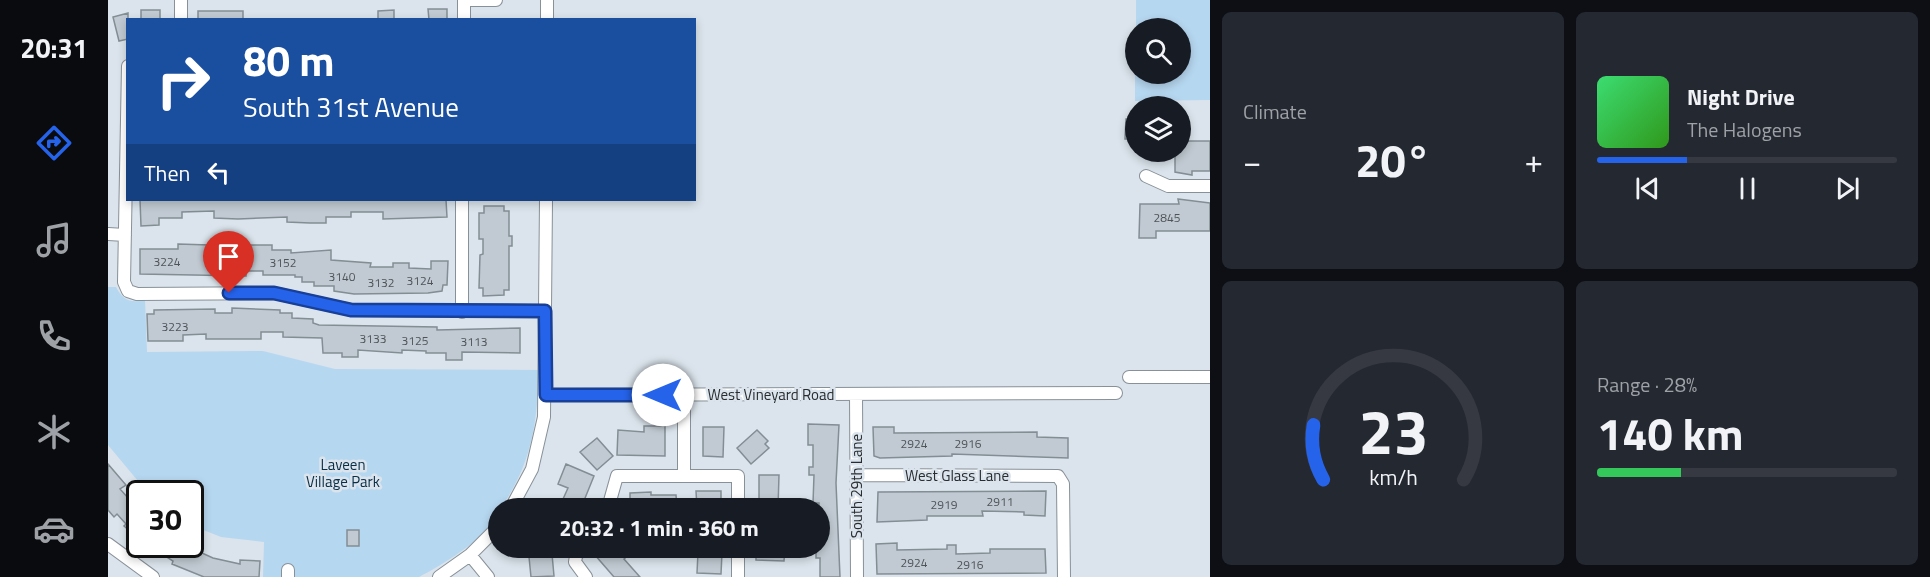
<!DOCTYPE html>
<html lang="en">
<head>
<meta charset="utf-8">
<style>
  body { margin:0; font-family:"Titillium Web",sans-serif; background:#242831; color:#f1f3f6; height:100vh; display:flex; flex-direction:column; font-size:22px; white-space:nowrap }
  * { box-sizing:border-box; margin:0 }
  p { font-size:20px; color:#9ea1a6 }
  .icon { flex:none; width:33px; height:33px; fill:none; stroke:currentColor; stroke-width:2; stroke-linecap:round; stroke-linejoin:round }
  .map { position:relative; flex:1; overflow:hidden }
  .side { display:flex; flex-direction:column; gap:12px; padding:12px; background:#0d0f14; width:720px }
  .side>* { flex:none }
  .hud { position:absolute; left:18px; top:18px; width:570px; height:183px; border-radius:0px; box-shadow:0 3px 9px #0003; background:#1a4fa0; color:#fff; overflow:hidden }
  .controls { position:absolute; left:1017px; top:18px; display:grid; gap:12px }
  .controls a { display:grid; place-items:center; width:66px; height:66px; border-radius:50%; background:#171b24; box-shadow:0 3px 9px #0003; font-size:30px }
  .speed { position:absolute; left:18px; top:480px; display:flex; gap:12px; font-size:30px; font-weight:700; text-align:center }
  .speed>* { display:grid; place-content:center; width:78px; height:78px; border-radius:50%; background:#171b24; box-shadow:0 3px 9px #0003; line-height:1 }
  .speed .limit { border:3px solid #111; border-radius:9px; background:#fff; color:#111 }
  .pin { position:absolute; display:grid; place-items:center; width:51px; height:51px; color:#fff; margin:-62px -26px; border-radius:50% 50% 50% 0; rotate:-45deg; box-shadow:0 0 6px #0007 }
  .pin .icon { rotate:45deg }
  .me { position:absolute; width:66px; margin:-33px; rotate:270deg; stroke-linejoin:round; filter:drop-shadow(0 0 4px #0008) }
  .turn { display:flex; align-items:center; gap:21px; height:126px; padding:0 18px; font-size:27px }
  .turn .icon { width:78px; height:78px; stroke-width:2.5 }
  .turn b { display:block; font-size:42px; line-height:51px }
  .then { display:flex; align-items:center; height:57px; padding:0 18px; background:#0003; gap:12px; font-size:22px }
  .big { font-size:45px; font-weight:700; line-height:1.1 }
  .side .card { flex:1; display:flex; flex-direction:column; justify-content:center; gap:9px; min-width:0; padding:0 21px; border-radius:9px; background:#242831 }
  .side .dial { align-items:center; gap:0 }
  .dial svg { height:156px; overflow:visible; fill:none; stroke:#363941; stroke-width:7; stroke-linecap:round; text-anchor:middle }
  .dial text { fill:#f1f3f6; stroke:none }
  .song { display:flex; align-items:center; gap:18px }
  .cover { width:72px; height:72px; border-radius:9px; background:linear-gradient(135deg,hsl(140 70% 55%),hsl(110 70% 35%)) }
  .played { height:6px; border-radius:3px; background:linear-gradient(90deg,#2563eb 30%,#363941 30%) }
  .keys { display:flex; justify-content:space-around; direction:ltr }
  .heat { display:flex; justify-content:space-between; align-items:center; font-size:33px; direction:ltr }
  .charge { height:9px; border-radius:4px; background:linear-gradient(90deg,#34c759 28%,#363941 0) }
  .side .tiles { flex:1; display:grid; gap:12px; grid-template-columns:repeat(2,1fr) }
  .trip { position:absolute; left:380px; top:498px; width:342px; height:60px; border-radius:30px; background:#171b24; box-shadow:0 3px 9px #0003; font-weight:700; line-height:60px; text-align:center }
  main { display:flex; flex:1; min-height:0 }
  .menu { display:flex; flex-direction:column; width:108px; justify-content:space-around; align-items:center; background:#090b0e; color:#9ea1a6 }
  .menu .icon { width:42px; height:42px }
  .menu .current { color:#2563eb }
  .menu b { font-size:27px; color:#f1f3f6 }
  .map>svg:first-child { display:block }
  .green { fill:#b6d7f0 }
  .building { fill:#c1cad2; stroke:#838d94; stroke-width:1.5 }
  .lines { fill:none; stroke-linecap:round; stroke-linejoin:round }
  .minor-casing { stroke:#889198; stroke-width:14 }
  .minor { stroke:#fff; stroke-width:12 }
  .route-casing { stroke:#184099; stroke-width:15 }
  .route { stroke:#2563eb; stroke-width:10 }
  .labels { text-anchor:middle; dominant-baseline:central; stroke-width:5; stroke-linejoin:round; paint-order:stroke }
  .number-label { font-size:12px; fill:#4f5458 }
  .street-label { font-size:15px; fill:#292d30; stroke:#dbe4ec }
  .park-label { font-size:15px; fill:#092f47; stroke:#dbe4ec }
</style>
</head>
<body>
<main>
<nav class="menu">
<b>20:31</b>
<svg class="icon current" aria-label="directions" viewBox="0 0 24 24"><path d="M12 3l9 9-9 9-9-9zM9 14v-3h6M13 9l2 2-2 2"/></svg>
<svg class="icon" aria-label="music" viewBox="0 0 24 24"><path d="M9 18V5l10-2v13"/><circle cx="6" cy="18" r="3"/><circle cx="16" cy="16" r="3"/></svg>
<svg class="icon" aria-label="phone" viewBox="0 0 24 24"><path d="M5 4h4l2 5-3 2q2 4 5 5l2-3 5 2v4C11 20 4 13 5 4z"/></svg>
<svg class="icon" aria-label="climate" viewBox="0 0 24 24"><path d="M12 3v18M4 7l16 10M4 17L20 7"/></svg>
<svg class="icon" aria-label="car" viewBox="0 0 24 24"><path d="M5 17H2v-5l4-1 3-4h7l3 4 3 1v5h-3M9 17h6M6 11h13"/><circle cx="7" cy="17" r="2"/><circle cx="17" cy="17" r="2"/></svg>
</nav>
<div class="map">
<svg width="1102" height="577" viewBox="0 0 1102 577">
  <rect width="100%" height="100%" fill="#dbe4ec"/>
  <!-- green -->
  <path class="green" d="M1028 0H1102V100L1027 101V60L1028 74H1072V28H1028Z
    M0 287H8C15 301 23 303 37 300L39 352 155 351 227 369 431 370C429 425 424 462 393 508H390C389 533 331 567 311 577H155L156 542 113 537 83 525 82 494 40 493 0 445Z"/>
  <!-- building -->
  <path class="building" d="M320 9H339V20H321Z
    M33 10H52V20H33Z
    M286 10V20H270V11Z
    M90 11H135V20H90Z
    M20 13V39L11 41 5 17Z
    M1018 119H1028V139H1017Z
    M1072 141H1102V171H1084V175L1067 172V152H1072Z
    M1070 199 1102 203V231H1048V238H1031L1032 204H1071Z
    M32 200H338L339 217 275 219V212H243V217H218V223H202L179 222V217L130 219 106 218V211L74 212V218H51V225L33 226Z
    M376 206H396V211H401V236H404V246H401V290H396V295L375 296V288H371L372 255 375 254V239H371V213H376Z
    M70 244 101 245V249H129L128 245H164V250H183V253L223 250V260L263 263 262 267H285V263H301V268L323 269V261H340L339 285H335L334 291 320 293 246 294 226 291V286H206V282H194V277H187V275H155V271H138V276L32 274V249H70Z
    M124 308 172 310V313H184V318L205 319V323L211 325 329 327V330L412 328V353L354 352V360H338V353H318V351L294 350V353L250 350V357H234V353H215L214 338 175 337V332H153V339H98V334L75 335V341H40L39 314H46V310L107 309V313H124Z
    M700 424 731 425 728 483 732 577H712V558H708V548H711V503H705L706 475H701V467H705V445H700Z
    M536 426H557V456L509 455 510 430 536 432Z
    M595 427H616L615 457 595 456Z
    M765 427H786V433L929 432V437L960 438V458L844 454V456L772 458 766 456Z
    M649 430 660 441 657 444 661 448 643 464 629 448Z
    M489 438 505 456 489 470 472 452Z
    M0 464 18 485 12 489 29 508 26 510 32 515V540L16 526 18 524 9 514 6 517 0 510Z
    M458 464 486 476 473 508H451L460 488 450 484Z
    M651 475H671L670 508H651Z
    M588 491H613V508H589Z
    M938 491 937 516 916 515V512L874 511 875 516H819V520L769 522 770 492Z
    M543 492V495H568L569 508H522V493Z
    M239 530H251V546H239Z
    M789 543V550L839 549V545H848V554L882 553V549H937L938 573 769 574 768 544Z
    M39 544H74L105 558 132 564V560L152 561 151 577H96L64 564 65 561Z
    M496 548H517L522 554 516 559 532 577H506L487 555Z
    M648 548H677L676 561 648 560Z
    M590 552 614 553 613 574 589 573Z
    M444 554 446 576 423 577 421 557Z"/>
  <g class="lines">
    <defs>
      <path id="minor" d="M356 0H388
        M73 20V0
        M356 20V0
        M439 20V0
        M20 66 16 282 20 291 29 294 166 293 243 310 437 311
        M1038 176 1060 186H1102
        M0 234 17 235
        M354 312V200
        M1021 377H1102
        M748 394 749 577
        M438 395 1008 393
        M576 395V476
        M748 475 950 476 955 484 956 577
        M403 508 424 469 436 417 438 200
        M500 508 509 476H630V508
        M0 544 45 577
        M474 548 468 556 467 562 478 577
        M630 548V577
        M362 555 380 577
        M180 577V570
        M331 577 362 555 390 527"/>
    </defs>
    <!-- minor casing -->
    <use href="#minor" class="minor-casing"/>
    <!-- minor -->
    <use href="#minor" class="minor"/>
  </g>
  <g class="lines">
    <defs>
      <path id="route" d="M121 293H166L243 310 437 311 438 395H555"/>
    </defs>
    <!-- route casing -->
    <use href="#route" class="route-casing"/>
    <!-- route -->
    <use href="#route" class="route"/>
  </g>
  <g class="labels">
    <!-- number labels -->
    <g class="number-label">
      <text x="1059" y="217">2845</text>
      <text x="59" y="261">3224</text>
      <text x="175" y="262">3152</text>
      <text x="234" y="276">3140</text>
      <text x="312" y="280">3124</text>
      <text x="273" y="282">3132</text>
      <text x="67" y="326">3223</text>
      <text x="265" y="338">3133</text>
      <text x="307" y="340">3125</text>
      <text x="366" y="341">3113</text>
      <text x="806" y="443">2924</text>
      <text x="860" y="443">2916</text>
      <text x="892" y="501">2911</text>
      <text x="836" y="504">2919</text>
      <text x="806" y="562">2924</text>
      <text x="862" y="564">2916</text>
    </g>
    <!-- street labels -->
    <g class="street-label">
      <text x="663" y="394">West Vineyard Road</text>
      <text x="849" y="475">West Glass Lane</text>
      <text transform="translate(748 486) rotate(-90)">South 29th Lane</text>
    </g>
    <!-- park labels -->
    <g class="park-label">
      <text x="235" y="464">Laveen<tspan x="235" dy="17">Village Park</tspan></text>
    </g>
  </g>
</svg>
<div class="controls">
<a><svg class="icon" aria-label="search" viewBox="0 0 24 24"><circle cx="10" cy="10" r="6"/><path d="M15 15l6 6"/></svg></a>
<a><svg class="icon" aria-label="layers" viewBox="0 0 24 24"><path d="M12 4l9 5-9 5-9-5zM3 14l9 5 9-5"/></svg></a>
</div>
<div class="speed"><div class="limit">30</div></div>
<div class="pin" style="left:121px;top:293px;background:#d93025"><svg class="icon" aria-label="arrive" viewBox="0 0 24 24"><path d="M6 21V4h12l-3 4 3 4H6"/></svg></div>
<svg class="me" style="left:555px;top:395px" viewBox="-20 -20 40 40"><circle r="19" fill="#fff"/><path d="M0-13L10 11 0 6-10 11z" fill="#2563eb"/></svg>
<div class="trip">20:32 · 1 min · 360 m</div>
<div class="hud">
<div class="turn"><svg class="icon" aria-label="right" viewBox="0 0 24 24"><path d="M7 20v-9h11M14 6l5 5-5 5"/></svg><div><b>80 m</b>South 31st Avenue</div></div>
<div class="then">Then<svg class="icon" aria-label="left" viewBox="0 0 24 24"><path d="M17 20v-9H6M10 6l-5 5 5 5"/></svg></div>
</div>
</div>
<section class="side">
<div class="tiles">
<div class="card"><p>Climate</p>
<div class="heat"><a>−</a><b class="big">20°</b><a>+</a></div>
</div>
<div class="card">
<div class="song"><i class="cover"></i><div><b>Night Drive</b><p>The Halogens</p></div></div>
<div class="played"></div>
<div class="keys"><svg class="icon" aria-label="previous" viewBox="0 0 24 24"><path d="M18 5L8 12l10 7zM5 5v14"/></svg><svg class="icon" aria-label="pause" viewBox="0 0 24 24"><path d="M8 5v14M16 5v14"/></svg><svg class="icon" aria-label="next" viewBox="0 0 24 24"><path d="M6 5l10 7-10 7zM19 5v14"/></svg></div>
</div>
<div class="card dial"><svg viewBox="0 0 100 80">
<path d="M14 69A42 42 0 1 1 86 69"/>
<path d="M14 69A42 42 0 0 1 9 41" stroke="#2563eb"/>
<text x="50" y="56" font-size="32" font-weight="700">23</text>
<text x="50" y="72" font-size="11">km/h</text>
</svg></div>
<div class="card"><p>Range · 28%</p><b class="big">140 km</b><div class="charge"></div></div>
</div>
</section>
</main>
</body>
</html>
